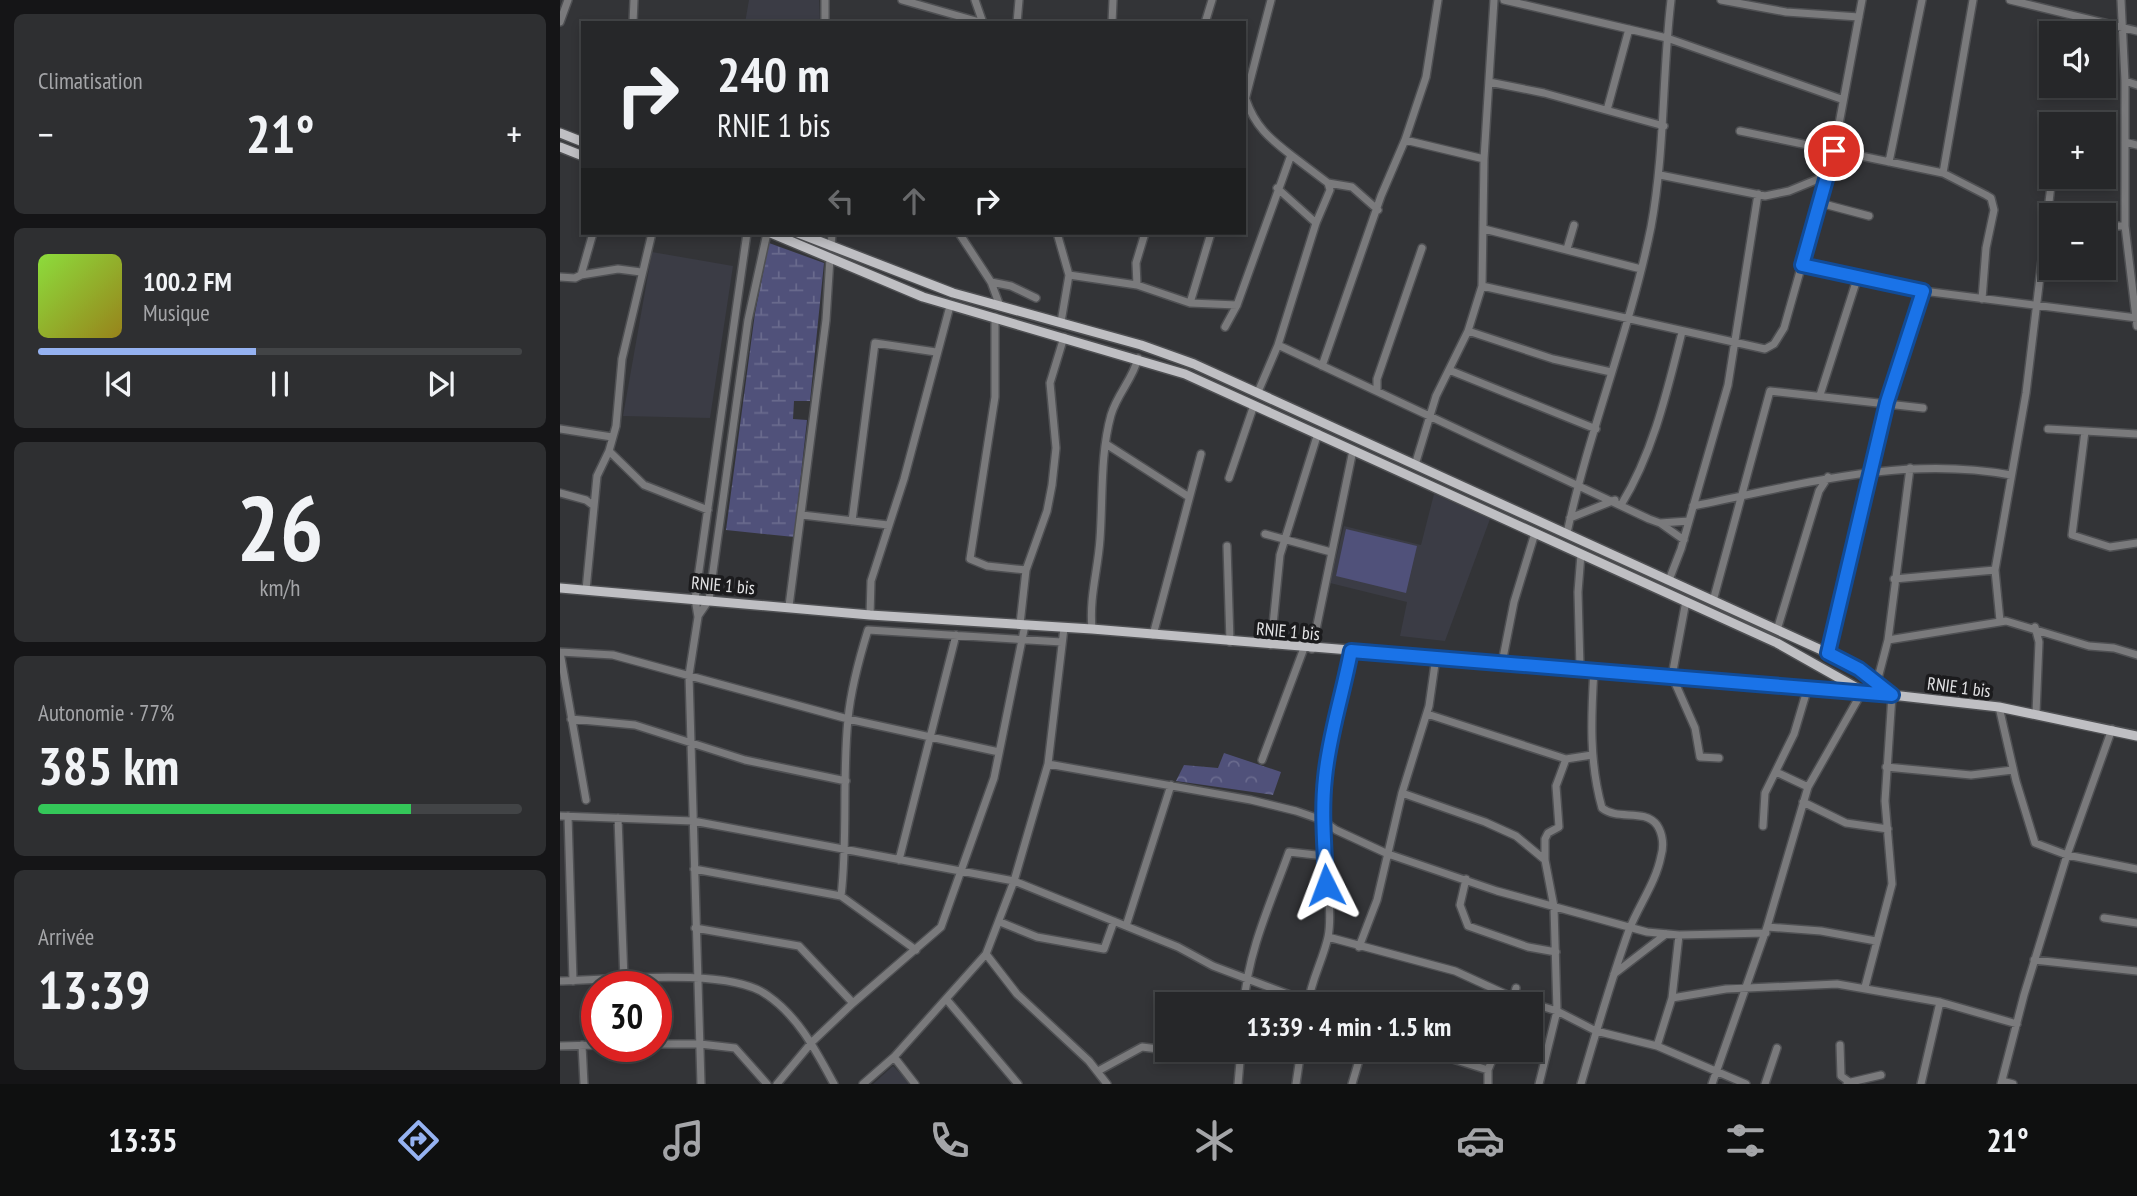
<!DOCTYPE html>
<html lang="fr">
<head>
<meta charset="utf-8">
<style>
  body { margin:0; font-family:"PT Sans Narrow",sans-serif; background:#2e2f31; color:#f1f3f6; height:100vh; display:flex; flex-direction:column; font-size:26px; white-space:nowrap }
  * { box-sizing:border-box; margin:0 }
  p { font-size:23px; color:#a4a5a8 }
  .icon { flex:none; width:38px; height:38px; fill:none; stroke:currentColor; stroke-width:2; stroke-linecap:round; stroke-linejoin:round }
  .map { position:relative; flex:1; overflow:hidden }
  .side { display:flex; flex-direction:column; gap:14px; padding:14px; background:#151517; width:560px }
  .side>* { flex:none }
  .banner { position:absolute; left:21px; top:21px; width:665px; height:214px; border-radius:0px; box-shadow:0 4px 10px #0003,0 0 0 2px #424446; background:#262729; color:#f1f3f6; overflow:hidden }
  .fabs { position:absolute; left:1479px; top:21px; display:grid; gap:14px }
  .fabs a { display:grid; place-items:center; width:77px; height:77px; border-radius:0px; background:#262729; box-shadow:0 4px 10px #0003,0 0 0 2px #424446; font-size:35px }
  .speed { position:absolute; left:21px; top:971px; display:flex; gap:14px; font-size:35px; font-weight:700; text-align:center }
  .speed>* { display:grid; place-content:center; width:91px; height:91px; border-radius:50%; background:#262729; box-shadow:0 4px 10px #0003,0 0 0 2px #424446; line-height:1 }
  .speed .limit { border:10px solid #d22; background:#fff; color:#111 }
  .pin { position:absolute; display:grid; place-items:center; width:60px; height:60px; color:#fff; margin:-30px; border:4px solid #fff; border-radius:50%; box-shadow:0 2px 7px #0007 }
  .me { position:absolute; width:77px; margin:-38px; rotate:357deg; stroke-linejoin:round; filter:drop-shadow(0 0 5px #0008) }
  .turn { display:flex; align-items:center; gap:24px; height:147px; padding:0 21px; font-size:32px }
  .turn .icon { width:91px; height:91px; stroke-width:2.5 }
  .turn b { display:block; font-size:49px; line-height:60px }
  .lanes { display:flex; align-items:center; height:66px; padding:0 21px; background:#0003; justify-content:center; gap:35px; direction:ltr }
  .lanes .off { opacity:.35 }
  .big { font-size:52px; font-weight:700; line-height:1.1 }
  .side .widget { flex:1; display:flex; flex-direction:column; justify-content:center; gap:10px; min-width:0; padding:0 24px; border-radius:10px; background:#2e2f31 }
  .side .dial { align-items:center; gap:0 }
  .dial b { font-size:91px; line-height:1 }
  .song { display:flex; align-items:center; gap:21px }
  .cover { width:84px; height:84px; border-radius:10px; background:linear-gradient(135deg,hsl(90 70% 55%),hsl(50 70% 35%)) }
  .played { height:7px; border-radius:4px; background:linear-gradient(90deg,#95b2f1 45%,#424446 45%) }
  .keys { display:flex; justify-content:space-around; direction:ltr }
  .heat { display:flex; justify-content:space-between; align-items:center; font-size:38px; direction:ltr }
  .charge { height:10px; border-radius:5px; background:linear-gradient(90deg,#34c759 77%,#424446 0) }
  .trip { position:absolute; left:595px; top:992px; width:388px; height:70px; border-radius:0px; background:#262729; box-shadow:0 4px 10px #0003,0 0 0 2px #424446; font-weight:700; line-height:70px; text-align:center }
  .tabs { display:flex; height:112px; justify-content:space-around; align-items:center; background:#0f1010; color:#a4a5a8 }
  .tabs .icon { width:49px; height:49px }
  .tabs .selected { color:#95b2f1 }
  .tabs b { font-size:32px; color:#f1f3f6 }
  main { display:flex; flex:1; min-height:0 }
  .map>svg:first-child { display:block }
  .built { fill:#3b3c45 }
  .grass { fill:#50517a }
  .forest { fill:url(#forest-crowns) }
  .wetland { fill:url(#wetland-marsh) }
  .lines { fill:none; stroke-linecap:round; stroke-linejoin:round }
  .minor-casing { stroke:#4f5053; stroke-width:10 }
  .major-casing { stroke:#4f5053; stroke-width:12 }
  .minor { stroke:#7a7a7c; stroke-width:7 }
  .major { stroke:#bfbfc3; stroke-width:9 }
  .route-casing { stroke:#114b97; stroke-width:18 }
  .route { stroke:#1a73e8; stroke-width:12 }
  .labels { text-anchor:middle; dominant-baseline:central; stroke-width:7; stroke-linejoin:round; paint-order:stroke }
  .street-label { font-size:18px; fill:#e2e2e4; stroke:#1b1b1d }
</style>
</head>
<body>
<main>
<section class="side">
<div class="widget"><p>Climatisation</p>
<div class="heat"><a>−</a><b class="big">21°</b><a>+</a></div>
</div>
<div class="widget">
<div class="song"><i class="cover"></i><div><b>100.2 FM</b><p>Musique</p></div></div>
<div class="played"></div>
<div class="keys"><svg class="icon" aria-label="previous" viewBox="0 0 24 24"><path d="M18 5L8 12l10 7zM5 5v14"/></svg><svg class="icon" aria-label="pause" viewBox="0 0 24 24"><path d="M8 5v14M16 5v14"/></svg><svg class="icon" aria-label="next" viewBox="0 0 24 24"><path d="M6 5l10 7-10 7zM19 5v14"/></svg></div>
</div>
<div class="widget dial"><b>26</b><p>km/h</p></div>
<div class="widget"><p>Autonomie · 77%</p><b class="big">385 km</b><div class="charge"></div></div>
<div class="widget"><p>Arrivée</p><b class="big">13:39</b></div>
</section>
<div class="map">
<svg width="1577" height="1084" viewBox="0 0 1577 1084">
  <defs>
    <pattern id="forest-crowns" width="20" height="18" patternUnits="userSpaceOnUse" patternTransform="scale(1.75)"><rect width="20" height="18" fill="#50517a"/><path d="M2 6a3 3 0 1 1 6 0M12 15a3 3 0 1 1 6 0" fill="none" stroke="#696a8d"/></pattern>
    <pattern id="wetland-marsh" width="20" height="14" patternUnits="userSpaceOnUse" patternTransform="scale(1.75)"><rect width="20" height="14" fill="#50517a"/><path d="M1 5h8M5 5V1M11 12h8M15 12V8" fill="none" stroke="#696a8d"/></pattern>
  </defs>
  <rect width="100%" height="100%" fill="#333437"/>
  <!-- built -->
  <path class="built" d="M189 0H259L260 23H185Z
    M92 252 173 266 150 418 63 416Z
    M874 494 930 519 885 641 840 636 847 602 770 583 784 526 861 545Z
    M333 1066 351 1084H313Z"/>
  <!-- grass -->
  <path class="grass" d="M786 529 857 546 846 593 776 576Z"/>
  <!-- forest -->
  <path class="forest" d="M664 753 721 772 713 795 616 781 624 765 658 768Z"/>
  <!-- wetland -->
  <path class="wetland" d="M209 243 264 263 250 401H234L233 419 247 420 234 537 166 530 195 313Z"/>
  <g class="lines">
    <defs>
      <path id="minor" d="M265 0V23
        M342 0 423 23
        M415 0 423 23
        M944 0 1107 38 1281 99
        M1161 0 1226 12 1299 17
        M1450 0 1577 31
        M1561 0 1565 81V226L1577 326
        M0 22 8 0
        M73 23 74 0
        M457 23 459 0
        M552 23 553 0
        M645 23 652 0
        M1565 81 1577 85
        M929 82 984 93 1104 126
        M684 104 711 0
        M1047 110 1069 29
        M1180 131 1383 173 1426 195 1431 198 1434 210 1426 248 1422 299
        M845 140 866 77 878 0
        M1565 142 1577 145
        M1329 162 1362 0
        M1383 173 1413 0
        M1100 175 1205 196 1229 191 1268 175
        M768 183 792 187 818 210
        M717 188 756 223
        M1260 203 1309 216
        M1544 226H1565
        M924 229 1081 269
        M399 233 431 282 440 306
        M497 233 509 275 501 322
        M271 247 272 233
        M1007 249 1014 225
        M1242 265 1363 291 1577 318
        M21 275 58 269 81 272
        M509 275 577 285 630 303 677 305
        M0 277 15 278 21 275 33 233
        M431 282 451 286 476 298
        M577 285 576 263 585 233
        M922 286 1205 349 1214 344 1224 328 1274 151 1302 0
        M630 303 651 233
        M435 317V397L410 559 427 566 466 570
        M665 327 677 305 731 155C709 138 695 126 686 100
        M908 331 993 359 1051 372
        M718 345 756 223 770 190 768 183 731 155
        M762 366 821 196 845 140 924 159
        M889 370 1036 429
        M817 391V379L862 248
        M698 392 718 345 1089 519 1100 523 1129 521
        M1260 395 1298 276
        M0 429 52 437
        M1488 429 1525 431 1512 535 1550 547 1577 543
        M1525 431 1577 434
        M546 444 629 497
        M49 451 84 485 148 510
        M855 465 876 396 908 331 922 286 924 159 934 0
        M669 478 694 405
        M0 493 26 500 34 506
        M1061 505C1093 453 1107 392 1122 332
        M1133 506C1239 485 1342 455 1451 475
        M242 515 328 525
        M1010 518 1055 500
        M292 521 315 343 376 352
        M1100 523 1124 540
        M1007 533C1029 430 1070 331 1091 227 1105 151 1102 76 1111 0
        M705 534 771 552
        M667 546 670 642
        M1334 579 1435 570
        M1109 580 1121 549 1168 385 1198 194
        M26 590 37 476 49 451 56 426 62 359 92 233
        M1126 601 1112 676 1135 728 1140 757 1159 758
        M1153 601 1210 391 1363 408
        M229 606 266 320 270 258
        M310 615 311 581 344 479 390 306
        M138 616 149 600 188 320 207 233
        M1440 621 1435 570 1466 393 1492 177
        M460 624 466 570 487 511 492 485 496 448 490 383 504 337
        M1475 627 1479 642 1476 713
        M532 629C529 597 538 570 540 539 543 498 540 455 551 415 557 394 573 379 578 358
        M1217 630 1259 491 1268 477
        M593 635 641 454
        M1328 640 1446 621 1529 646 1554 648 1577 655
        M711 645 720 555 758 433
        M752 649 793 450
        M0 652 53 655 288 719 439 752
        M0 652 26 800
        M1268 653 1327 402 1363 291
        M942 663 954 602 975 533
        M1020 668 1018 592 1021 554
        M1317 682 1328 640 1350 468
        M1439 707 1456 781 1475 843 1507 855 1577 869
        M867 714 1006 759 1032 755
        M11 719 75 725 185 760 286 781
        M702 760 744 648
        M488 764 691 800 736 811 762 820 776 830 828 854 937 891 1087 932 1119 935 1206 933
        M1326 767 1411 775 1453 770
        M1216 772 1248 787
        M842 793 925 822 956 836 985 860
        M1243 802 1286 823 1328 829
        M0 816 133 821 454 881 618 947 653 966 754 1004
        M8 816 13 981
        M58 818 64 980
        M1203 826 1205 793 1234 734 1248 687
        M339 860 396 635
        M134 869 281 896 356 950
        M906 879 900 905 908 926 968 947 996 952
        M281 896C288 837 282 778 288 719 291 688 299 659 308 630L502 642
        M1544 918 1577 923
        M440 922 477 937 544 949 554 921
        M566 926 611 785
        M1207 927 1261 931 1316 941
        M135 928 239 946 293 1003
        M768 937 895 971 954 998 997 1011 1036 1031 1097 1046 1186 1084
        M799 947 817 900 842 793 869 706 876 657
        M426 954 457 994 529 1061 547 1084
        M1474 960 1577 971
        M1054 974 1106 934
        M0 981C50 980 168 967 207 995 239 1017 256 1051 274 1084
        M1305 987 1332 884 1325 801 1332 695
        M1112 998 1166 989 1277 984 1380 1002 1457 1024
        M387 1000 458 1084
        M684 1004C688 951 711 902 729 852L765 856
        M748 1004C751 980 763 960 768 937 774 908 762 852 762 820 762 762 780 708 791 651
        M952 1004 956 988
        M96 1044H140L175 1048 207 1084
        M22 1045 24 1084
        M1280 1045 1281 1076 1288 1081
        M0 1046 37 1045
        M1097 1046 1112 998 1119 935
        M864 1050 928 1070
        M334 1057 355 1084
        M538 1071 582 1047 680 1059
        M1442 1081 1453 1084
        M1287 1083 1321 1075
        M141 1084 129 675 138 617 135 599 187 233
        M217 1084 252 1042 293 1003 381 927 434 778 465 625
        M303 1084 334 1057 426 954 454 881 488 764 504 628
        M678 1084 681 1050
        M736 1084 741 1050
        M792 1084 802 1050
        M928 1084V1070L936 1050
        M979 1084 997 1011 994 907 985 860V839L988 833 999 827 996 786 1006 759
        M1021 1084C1036 1032 1051 980 1069 930 1079 905 1096 882 1101 856 1104 846 1103 834 1097 825 1084 808 1058 821 1042 808 1029 762 1031 717 1034 670
        M1152 1084 1207 927 1248 787 1302 692
        M1205 1084 1217 1048
        M1361 1084 1380 1002
        M1441 1084 1464 995 1507 855 1552 729"/>
      <path id="major" d="M0 133 23 142
        M0 147 23 156
        M211 233 363 297 625 374 1217 643 1304 692
        M238 233 393 293 581 345 634 364 1268 653 1299 669 1332 695
        M0 588 310 615 532 629 1305 692 1439 707 1577 736"/>
    </defs>
    <!-- minor casing -->
    <use href="#minor" class="minor-casing"/>
    <!-- major casing -->
    <use href="#major" class="major-casing"/>
    <!-- minor -->
    <use href="#minor" class="minor"/>
    <!-- major -->
    <use href="#major" class="major"/>
  </g>
  <g class="lines">
    <defs>
      <path id="route" d="M766 885C765 849 761 814 765 778 769 735 783 694 791 651L1332 695 1299 669 1268 653 1327 402 1363 291 1242 265 1274 151"/>
    </defs>
    <!-- route casing -->
    <use href="#route" class="route-casing"/>
    <!-- route -->
    <use href="#route" class="route"/>
  </g>
  <g class="labels">
    <!-- street labels -->
    <g class="street-label">
      <text transform="translate(163 585) rotate(5)">RNIE 1 bis</text>
      <text transform="translate(728 631) rotate(5)">RNIE 1 bis</text>
      <text transform="translate(1399 687) rotate(7)">RNIE 1 bis</text>
    </g>
  </g>
</svg>
<div class="fabs">
<a><svg class="icon" aria-label="sound" viewBox="0 0 24 24"><path d="M4 9h4l5-4v14l-5-4H4zM17 9q2 3 0 6"/></svg></a>
<a>+</a>
<a>−</a>
</div>
<div class="speed"><div class="limit">30</div></div>
<div class="pin" style="left:1274px;top:151px;background:#d93025"><svg class="icon" aria-label="arrive" viewBox="0 0 24 24"><path d="M6 21V4h12l-3 4 3 4H6"/></svg></div>
<svg class="me" style="left:766px;top:885px" viewBox="-20 -20 40 40"><path d="M0-17L14 15 0 8-14 15z" fill="#1a73e8" stroke="#fff" stroke-width="4"/></svg>
<div class="trip">13:39 · 4 min · 1.5 km</div>
<div class="banner">
<div class="turn"><svg class="icon" aria-label="right" viewBox="0 0 24 24"><path d="M7 20v-9h11M14 6l5 5-5 5"/></svg><div><b>240 m</b>RNIE 1 bis</div></div>
<div class="lanes"><svg class="icon off" aria-label="left" viewBox="0 0 24 24"><path d="M17 20v-9H6M10 6l-5 5 5 5"/></svg><svg class="icon off" aria-label="ahead" viewBox="0 0 24 24"><path d="M12 20V5M6 11l6-6 6 6"/></svg><svg class="icon" aria-label="right" viewBox="0 0 24 24"><path d="M7 20v-9h11M14 6l5 5-5 5"/></svg></div>
</div>
</div>
</main>
<nav class="tabs">
<b>13:35</b>
<svg class="icon selected" aria-label="directions" viewBox="0 0 24 24"><path d="M12 3l9 9-9 9-9-9zM9 14v-3h6M13 9l2 2-2 2"/></svg>
<svg class="icon" aria-label="music" viewBox="0 0 24 24"><path d="M9 18V5l10-2v13"/><circle cx="6" cy="18" r="3"/><circle cx="16" cy="16" r="3"/></svg>
<svg class="icon" aria-label="phone" viewBox="0 0 24 24"><path d="M5 4h4l2 5-3 2q2 4 5 5l2-3 5 2v4C11 20 4 13 5 4z"/></svg>
<svg class="icon" aria-label="climate" viewBox="0 0 24 24"><path d="M12 3v18M4 7l16 10M4 17L20 7"/></svg>
<svg class="icon" aria-label="car" viewBox="0 0 24 24"><path d="M5 17H2v-5l4-1 3-4h7l3 4 3 1v5h-3M9 17h6M6 11h13"/><circle cx="7" cy="17" r="2"/><circle cx="17" cy="17" r="2"/></svg>
<svg class="icon" aria-label="filters" viewBox="0 0 24 24"><path d="M4 7h16M4 17h16"/><circle cx="9" cy="7" r="2"/><circle cx="15" cy="17" r="2"/></svg>
<b>21°</b>
</nav>
</body>
</html>
